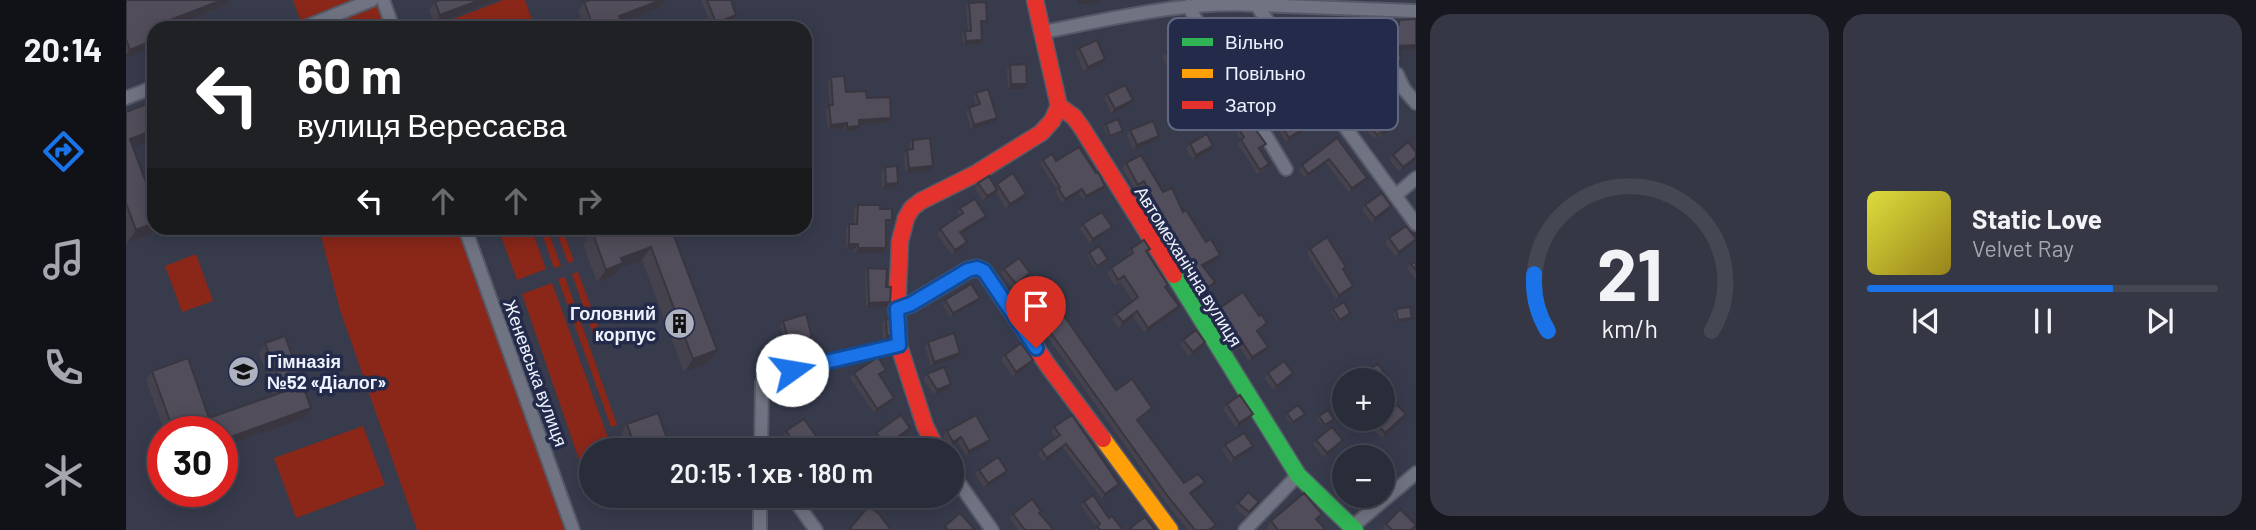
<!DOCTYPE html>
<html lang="uk">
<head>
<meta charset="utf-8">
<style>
  body { margin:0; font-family:Barlow,sans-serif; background:#353844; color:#f1f3f6; height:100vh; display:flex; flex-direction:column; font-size:26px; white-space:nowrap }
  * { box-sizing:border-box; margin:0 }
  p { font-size:23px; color:#a5a7ae }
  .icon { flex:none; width:38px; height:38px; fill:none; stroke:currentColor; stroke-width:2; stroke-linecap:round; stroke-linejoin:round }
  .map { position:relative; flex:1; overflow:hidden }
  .panel { display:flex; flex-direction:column; gap:14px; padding:14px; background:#17181f; width:840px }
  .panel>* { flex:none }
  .hud { position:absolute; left:21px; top:21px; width:665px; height:214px; border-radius:21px; box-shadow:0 4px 18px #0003,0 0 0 2px #454853; background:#202124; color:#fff; overflow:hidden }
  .fabs { position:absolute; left:1206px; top:368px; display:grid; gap:14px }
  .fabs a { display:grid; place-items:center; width:63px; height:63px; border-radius:50%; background:#292c39; box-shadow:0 4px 18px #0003,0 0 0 2px #454853; font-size:35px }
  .speed { position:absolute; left:21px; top:416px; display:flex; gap:14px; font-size:35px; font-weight:700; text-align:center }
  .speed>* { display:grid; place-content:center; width:91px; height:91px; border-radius:50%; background:#292c39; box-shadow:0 4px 18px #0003,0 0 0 2px #454853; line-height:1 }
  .speed .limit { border:10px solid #d22; background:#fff; color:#111 }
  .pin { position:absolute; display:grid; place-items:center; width:60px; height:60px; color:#fff; margin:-72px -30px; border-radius:50% 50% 50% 0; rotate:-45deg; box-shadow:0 0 7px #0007 }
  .pin .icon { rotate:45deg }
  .me { position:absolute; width:77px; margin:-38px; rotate:77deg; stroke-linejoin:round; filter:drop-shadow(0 0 5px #0008) }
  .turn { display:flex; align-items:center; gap:24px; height:147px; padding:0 35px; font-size:32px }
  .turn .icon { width:91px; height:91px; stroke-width:2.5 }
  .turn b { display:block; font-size:49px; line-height:60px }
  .lanes { display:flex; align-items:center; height:66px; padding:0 35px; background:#0003; justify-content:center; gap:35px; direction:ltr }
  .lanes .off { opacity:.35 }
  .panel .widget { flex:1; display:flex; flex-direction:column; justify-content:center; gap:10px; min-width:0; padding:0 24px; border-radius:21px; background:#353844 }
  .panel .dial { align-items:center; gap:0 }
  .dial svg { height:182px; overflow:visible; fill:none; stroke:#454853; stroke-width:7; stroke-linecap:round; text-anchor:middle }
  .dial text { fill:#f1f3f6; stroke:none }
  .song { display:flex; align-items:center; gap:21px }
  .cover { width:84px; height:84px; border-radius:10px; background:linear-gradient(135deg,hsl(60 70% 55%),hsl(50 70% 35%)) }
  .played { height:7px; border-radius:4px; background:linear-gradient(90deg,#1a73e8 70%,#454853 70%) }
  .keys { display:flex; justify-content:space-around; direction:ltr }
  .panel .tiles { flex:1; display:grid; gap:14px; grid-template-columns:repeat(2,1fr) }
  .trip { position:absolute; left:453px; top:438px; width:385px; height:70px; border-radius:35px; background:#292c39; box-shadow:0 4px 18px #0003,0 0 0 2px #454853; font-weight:600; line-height:70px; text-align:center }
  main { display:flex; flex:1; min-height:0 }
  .tabs { display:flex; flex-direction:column; width:126px; justify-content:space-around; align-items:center; background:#101217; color:#a5a7ae }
  .tabs .icon { width:49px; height:49px }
  .tabs .selected { color:#1a73e8 }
  .tabs b { font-size:32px; color:#f1f3f6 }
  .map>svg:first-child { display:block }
  .green { fill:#8a2719 }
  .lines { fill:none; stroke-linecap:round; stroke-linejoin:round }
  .street-casing { stroke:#565967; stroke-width:16 }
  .fast-casing { stroke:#565967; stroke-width:19 }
  .slow-casing { stroke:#565967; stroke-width:19 }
  .jam-casing { stroke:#565967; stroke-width:19 }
  .street { stroke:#707482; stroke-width:12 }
  .fast { stroke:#30b455; stroke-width:16 }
  .slow { stroke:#ff9f0a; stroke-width:16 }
  .jam { stroke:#e5322d; stroke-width:16 }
  .wall { fill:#46424d }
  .shaded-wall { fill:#39363f }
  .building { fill:#514d5a; stroke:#39363f; stroke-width:2 }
  .route-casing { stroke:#114b97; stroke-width:18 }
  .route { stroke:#1a73e8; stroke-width:12 }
  .labels { text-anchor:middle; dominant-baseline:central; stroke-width:7; stroke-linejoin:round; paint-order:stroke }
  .street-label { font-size:18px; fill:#eef2fe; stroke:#242b4a }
  .poi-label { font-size:18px; font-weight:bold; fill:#eef2fe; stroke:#242b4a; text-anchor:end }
  .key { fill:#242b4a; stroke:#616780; stroke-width:2 }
  .key-label { font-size:19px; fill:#eef2fe }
</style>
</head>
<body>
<main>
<nav class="tabs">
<b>20:14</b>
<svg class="icon selected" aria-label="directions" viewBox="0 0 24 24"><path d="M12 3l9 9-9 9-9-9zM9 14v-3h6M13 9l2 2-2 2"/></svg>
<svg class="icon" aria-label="music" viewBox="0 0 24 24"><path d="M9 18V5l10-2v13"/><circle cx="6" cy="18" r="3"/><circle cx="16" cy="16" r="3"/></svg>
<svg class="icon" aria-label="phone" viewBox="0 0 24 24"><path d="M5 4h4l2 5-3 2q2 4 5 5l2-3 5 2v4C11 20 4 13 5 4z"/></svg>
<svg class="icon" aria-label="climate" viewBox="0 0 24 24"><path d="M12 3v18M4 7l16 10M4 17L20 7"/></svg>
</nav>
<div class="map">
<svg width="1290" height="530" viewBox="0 0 1290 530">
  <rect width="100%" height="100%" fill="#373b4c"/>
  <!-- green -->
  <path class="green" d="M167 0H257L267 28H177Z
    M377 0H399L409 28H304Z
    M193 228H339L447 530H291L214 310Z
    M372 228H405L420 269 391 280Z
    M414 228H421L435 266 428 268Z
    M429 228H436L448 261 442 263Z
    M70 254 87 301 56 312 39 266Z
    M452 272 475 334 468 337 446 274Z
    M439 277 491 425 485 427 432 279Z
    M426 283 486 449 466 450 465 471 458 474 396 294Z
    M237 426 259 485 170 518 148 458Z"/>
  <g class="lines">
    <defs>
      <path id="street" d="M257 0 267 28
        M1130 5 1290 224
        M1062 6 1160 169
        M177 28 246 0
        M917 32C985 19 1061 0 1130 5L1290 11
        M1271 74 1278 89 1290 103
        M0 98 28 87
        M1269 196 1290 178
        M339 228 447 530
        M635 450 636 383 639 376 773 346
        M826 473 866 530
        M665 495 690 530
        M1226 527 1290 473
        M634 530V495
        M1119 530 1172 475"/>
      <path id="fast" d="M1048 275 1172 475 1229 530"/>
      <path id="slow" d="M977 439 1044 530"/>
      <path id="jam" d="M909 0 933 106 948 117 956 128 1048 275
        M771 309 785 304 842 270 851 268 858 271 923 367 977 439
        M811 450 799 426 773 346 771 309 774 241 780 218 786 208 795 201 849 174 915 133 926 121 933 106"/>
    </defs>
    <!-- street casing -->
    <use href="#street" class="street-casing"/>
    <!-- fast casing -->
    <use href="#fast" class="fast-casing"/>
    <!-- slow casing -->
    <use href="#slow" class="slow-casing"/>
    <!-- jam casing -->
    <use href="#jam" class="jam-casing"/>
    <!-- street -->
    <use href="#street" class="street"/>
    <!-- fast -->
    <use href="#fast" class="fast"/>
    <!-- slow -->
    <use href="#slow" class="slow"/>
    <!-- jam -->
    <use href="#jam" class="jam"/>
  </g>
  <!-- wall -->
  <path class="wall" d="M0 0 100 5 41 28H28L0 58Z
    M370 0 308 24 303 10 309 2Z
    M540 0 536 7 496 22 498 28H458L452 11 458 2Z
    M575 0H605L610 15 607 20 586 28Z
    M843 3 858 25H855L856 40 853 44 837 45 836 35 839 31H842L840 7Z
    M1273 20 1288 50H1274L1272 65 1267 66 1266 68 1268 93 1265 97 1244 99 1243 83 1246 79H1248L1245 50H1236L1235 31 1238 27 1270 25Z
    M1184 26 1207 44 1204 49 1182 51 1181 31Z
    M1096 33 1120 42 1136 68 1149 81 1147 85 1175 133 1160 142 1131 94 1129 96 1093 37Z
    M953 48 976 64 958 72 950 53Z
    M1040 52 1062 68 1049 74 1047 70 1043 71 1037 57Z
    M884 65 897 89H882L881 70Z
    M705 77 720 92 741 98 762 122 733 124 730 131H718V128L702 129 700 110 704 105 702 81Z
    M850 93 868 122 845 130 840 112 843 108 850 105 847 97Z
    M981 94 1007 100 1003 105 985 114 978 98Z
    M1069 111 1091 120 1073 129 1066 115Z
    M0 112 7 147 28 228H30L25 234 1 243 0 240Z
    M1109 123 1140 144 1134 150 1141 168 1131 174 1112 144 1115 140 1107 127Z
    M1242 123 1268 125 1265 130 1254 138 1252 136 1248 139 1239 128Z
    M980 124 995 133 983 138 978 127Z
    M1004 130 1029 141 1007 150 1001 135Z
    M1211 138 1241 178 1237 183 1223 193 1200 163 1179 178 1173 170 1176 165Z
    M787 140 803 171 779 173 778 155 781 150H784L783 144Z
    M1064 144 1087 146 1084 151 1067 160 1060 149Z
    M1267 155 1289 160 1273 172 1263 159Z
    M917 160 930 161 970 173 979 186 976 190 957 200 953 193 936 203 929 192 931 190 914 164Z
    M1000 163 1037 192 1057 212 1080 242 1094 255 1091 260 1078 267 1086 287 1077 293 1064 275 1061 277 1051 261 1054 256 1035 225 1015 186 1009 189 996 168Z
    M759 167 768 188 756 189 755 172Z
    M852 183 869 186 871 184 900 194 897 199 880 209 870 192 868 195 857 201 849 188Z
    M732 205 754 209 763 224H760V248L757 253H729V249H720V228L723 224H728V209Z
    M1239 205 1265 206 1262 211 1246 223 1236 210Z
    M834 208 856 221 836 234 838 247 826 255 811 234 814 229 833 216 831 213Z
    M957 224 986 227 982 231 964 244 954 229Z
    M545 228 591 350 582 363 558 372 516 260 493 268 488 276 471 282 457 244 466 231 484 229Z
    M1263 238 1290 239 1286 244 1270 257 1259 243Z
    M1005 249H1024L1021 253 1040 288 1049 312 1019 333 1007 317 993 328 986 320 990 314 1007 301 994 282 989 285 981 274 985 268 1002 256 1001 254Z
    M1184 249 1220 267 1218 270 1227 286 1224 291 1210 299 1181 254Z
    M963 253 980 262 969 269 961 255Z
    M1284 263H1290V280L1281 268Z
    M742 268 760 287 764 302 761 307 740 308 739 273Z
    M878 269 904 273 901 277 886 288 875 273Z
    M819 300 851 302 825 317 816 304Z
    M905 305 990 390 1026 408 1022 413 1012 421 1058 483 1079 482 1076 487 1065 494 1090 525 1087 529 1062 530 1040 503 902 310Z
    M1207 309 1223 315 1212 322 1205 312Z
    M1270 309 1286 318 1284 320 1270 322 1268 312Z
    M1091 310 1138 327 1132 332 1142 347 1139 351 1123 362 1114 348 1109 351 1103 342 1105 339 1088 314Z
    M760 319 766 335 762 339 757 341 756 323Z
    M657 321 686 337 683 342H681V358L664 361 654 325Z
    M1057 340 1079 342 1076 347 1063 357 1054 344Z
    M802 342 831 358 805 366 799 347Z
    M139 343 185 408 178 418 96 432H48L46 427 38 430 20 380 26 371 83 418 148 395 133 353Z
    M879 355 907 360 903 365 887 377 875 360Z
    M1252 364 1263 379 1260 384 1256 386V380H1233L1237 374Z
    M728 373 757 375 754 376 764 403 748 413 724 378Z
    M1142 373 1164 378 1147 390 1138 378Z
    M801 374 825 384 822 389 808 395 797 379Z
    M664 375 684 390 665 395 661 380Z
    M1101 404 1124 419 1110 428 1097 409Z
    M1161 413 1177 416 1165 424 1159 415Z
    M1280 414 1277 419 1256 438 1247 429 1251 424Z
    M1193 416 1206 421 1198 427 1191 419Z
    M501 424 545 450H501L495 434Z
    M928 427 990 488 976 499 937 448 918 462 912 454 915 449 929 438 925 432Z
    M784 428 781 433 758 450H756L747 438 750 433Z
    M660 431 700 450H667L657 436Z
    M821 431 864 440 861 445 840 456 832 442 823 447 817 436Z
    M1190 440 1214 445 1198 458 1187 444Z
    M1099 445 1123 451 1105 463 1096 450Z
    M853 470 878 476 858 488 849 474Z
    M1218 474V486L1213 480Z
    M517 495H554L552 498 522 509Z
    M958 502 983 518 997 530H969L971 527 955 506Z
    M1112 503 1129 507 1119 517 1109 507Z
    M915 511 914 513 928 530H892L883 518 887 514Z
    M1192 520 1200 530H1143L1141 528 1145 521Z
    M1260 524 1287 530H1258L1256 529Z"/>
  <!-- shaded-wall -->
  <path class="shaded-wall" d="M96 0H104L100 5 41 28H33L36 23Z
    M354 0H370L308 24 314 15Z
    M535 0H540L536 7 487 25 493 16Z
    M953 0H974L972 3 951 4Z
    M610 15 607 20 586 28 590 23Z
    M28 40V47L0 58V55L4 50Z
    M856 40 853 44 837 45 840 41Z
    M1207 44 1204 49 1182 51 1186 46Z
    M1248 45 1245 50H1236L1239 46Z
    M1290 45 1288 50H1270L1273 46Z
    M979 59 976 64 958 72 962 67Z
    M1275 61 1272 65 1267 66 1270 62Z
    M1066 64 1062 68 1049 74 1053 69Z
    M885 84H901L897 89H882Z
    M1268 93 1265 97 1244 99 1248 95Z
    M1007 100 1003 105 985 114 989 109Z
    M1094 115 1091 120 1073 129 1077 124Z
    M765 118 762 122 730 125 733 120Z
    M871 118 868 122 845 130 848 125Z
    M721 123 718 128 702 129 705 125Z
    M1268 125 1265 130 1254 138 1257 133Z
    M733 126 730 131H718L721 127Z
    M1178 128 1175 133 1160 142 1163 138Z
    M28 130V139L0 150 4 139Z
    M1033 136 1029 141 1007 150 1011 145Z
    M1087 146 1084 151 1067 160 1070 155Z
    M1290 157 1289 160 1273 172 1277 167Z
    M1203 159 1200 163 1179 178 1182 174Z
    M807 166 803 171 779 173 783 168Z
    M1241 178 1237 183 1223 193 1226 188Z
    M772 183 768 188 756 189 760 184Z
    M979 186 976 190 957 200 960 196Z
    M956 189 953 193 936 203 939 199Z
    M871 190 868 195 857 201 861 196Z
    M900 194 897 199 880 209 884 204Z
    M1265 206 1262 211 1246 223 1249 218Z
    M860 216 856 221 831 237 834 232Z
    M28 223V228H30L25 234 1 243 10 230Z
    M986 227 982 231 964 244 967 239Z
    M1290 239 1286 244 1270 257 1273 252Z
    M841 242 838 247 826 255 829 250Z
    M723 244H732L729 249H720Z
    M525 247 516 260 493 268 488 276 471 282 480 270 495 258Z
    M732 248H760L757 253H729Z
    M1094 255 1091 260 1073 270 1076 265Z
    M904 273 901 277 886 288 890 284Z
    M1227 286 1224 291 1210 299 1213 295Z
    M854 298 851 302 825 317 827 313Z
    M764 302 761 307 740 308 743 303Z
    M1053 306 1049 312 1019 333 1022 328Z
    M1011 311 1007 317 993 328 997 322Z
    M1286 318 1284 320 1270 322 1272 320Z
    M766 335 762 339 757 341 761 336Z
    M1079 342 1076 347 1063 357 1067 352Z
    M1142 347 1139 351 1123 362 1126 357Z
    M591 350 582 363 558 372 567 359Z
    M684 353 681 358 664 361 667 357Z
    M834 353 831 358 805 366 808 362Z
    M907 360 903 365 887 377 890 372Z
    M1167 373 1164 378 1147 390 1151 386Z
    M825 384 822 389 808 395 811 390Z
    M687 386 684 390 665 395 669 391Z
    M768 398 764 403 748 413 751 409Z
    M185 408 178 418 96 447V440Z
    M1127 414 1124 419 1110 428 1113 423Z
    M1280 414 1277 419 1256 438 1259 433Z
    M52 418 46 427 38 430 44 421Z
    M784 428 781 433 757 450 760 446Z
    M835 437 832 442 823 447 827 442Z
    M864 440 861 445 840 456 843 451Z
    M1217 440 1214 445 1198 458 1201 453Z
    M940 444 937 448 918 462 921 458Z
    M1127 446 1123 451 1105 463 1108 458Z
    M881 471 878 476 858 488 862 483Z
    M1079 482 1076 487 1061 497 1064 493Z
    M993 484 990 488 976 499 979 494Z
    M541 495H554L552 498 522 509 528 500Z"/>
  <!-- building -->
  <path class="building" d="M0 0H96L36 23 38 28H28V40L4 50 0 39Z
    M314 0H354L314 15 309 2Z
    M464 0H535L493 16 498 28H468L458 2Z
    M581 0H605L610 15 590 23Z
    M860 2 861 21H855L856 40 840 41 839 31H845L843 3Z
    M1290 19V45L1273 46 1275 61 1270 62 1266 68 1268 93 1248 95 1246 79 1252 78 1248 45 1239 46 1238 27 1273 25V20Z
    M1113 24 1122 39 1120 41 1136 68 1140 66 1149 81 1145 83 1166 116 1168 114 1178 128 1163 138 1134 90 1132 91 1096 33Z
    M971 40 979 59 962 67 953 48Z
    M1058 45 1066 64 1053 69 1051 65 1047 67 1040 52Z
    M900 64 901 84H885L884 65Z
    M718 76 720 92 740 91 741 98 764 97 765 118 733 120V126L721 127V123L705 125 703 105H707L705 77Z
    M999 85 1007 100 989 109 981 94Z
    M862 89 871 118 848 125 843 108 854 104 850 93Z
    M28 101V130L4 139 28 204V223L10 230 0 203V112Z
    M1257 111 1268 125 1257 133 1256 131 1251 135 1242 123Z
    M1120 116 1140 144 1133 148 1143 164 1134 170 1115 140 1118 137 1109 123Z
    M992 119 997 131 984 136 980 124Z
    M1027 121 1033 136 1011 145 1004 130Z
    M1081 134 1087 146 1070 155 1064 144Z
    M804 138 807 166 783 168 781 150 787 149V140Z
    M1211 138 1241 178 1226 188 1203 159 1182 174 1176 165Z
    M1282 142 1290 152V157L1277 167 1267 155Z
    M953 147 970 173 972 172 979 186 960 196 956 189 939 199 932 188 934 187 917 160 926 154 930 161Z
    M1015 155 1037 192 1046 188 1057 212 1060 210 1080 242 1085 239 1094 255 1076 265 1089 282 1080 289 1067 270 1064 272 1055 256 1059 254 1038 220 1018 181 1012 185 1000 163Z
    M771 166 772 183 760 184 759 167Z
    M887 173 900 194 884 204 871 184Z
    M863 176 871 190 861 196 852 183Z
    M1256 193 1265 206 1249 218 1239 205Z
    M849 199 860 216 834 232 841 242 829 250 814 229 837 213 834 208Z
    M732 205H754V209H766V220H760V248H732V244H723V224H731Z
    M976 212 986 227 967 239 957 224Z
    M1280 226 1290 239 1273 252 1263 238Z
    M476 228H484V229L488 228H545L591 350 567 359 525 247 495 258 497 263 480 270 466 231Z
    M1201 237 1220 267 1217 269 1227 286 1213 295 1184 249Z
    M1018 240 1024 249 1020 251 1042 285 1039 287 1053 306 1022 328 1011 311 997 322 990 314 1012 297 998 276 992 280 985 268 1007 253 1005 249Z
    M973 246 982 259 971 266 963 253Z
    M893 258 904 273 890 284 878 269Z
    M1284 263H1290V270Z
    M742 268 761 269 760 287H765L764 302 743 303Z
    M845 284 854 298 827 313 819 300Z
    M1117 292 1133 316 1135 314 1141 323 1131 331 1142 347 1126 357 1117 343 1112 347 1106 338 1109 336 1091 310Z
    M922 293 990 390 1006 379 1026 408 1011 420 1058 483 1072 474 1079 482 1064 493 1090 525 1083 530H1069L1043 498 905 305Z
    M1218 302 1224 313 1214 320 1207 309Z
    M1284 307 1286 318 1272 320 1270 309Z
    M680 314 686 337 680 339 684 353 667 357 657 321Z
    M765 318 766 335 761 336 760 319Z
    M1070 330 1079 342 1067 352 1057 340Z
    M828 333 834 353 808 362 802 342Z
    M159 336 185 408 96 440V432H57L52 418 44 421 26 371 62 358 83 418 157 392 139 343Z
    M895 343 907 360 890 372 879 355Z
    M752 357 760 370 753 374 768 398 751 409 728 373Z
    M1158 361 1167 373 1151 386 1142 373Z
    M1252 364 1263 379 1256 384V380H1240L1237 374Z
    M818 367 825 384 811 390 801 374Z
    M683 371 687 386 669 391 664 375Z
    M1114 395 1127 414 1113 423 1101 404Z
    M1172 405 1179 414 1167 422 1161 413Z
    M1271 405 1280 414 1259 433 1251 424Z
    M1202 410 1208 419 1199 425 1193 416Z
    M532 413 545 450H510L501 424Z
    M775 415 784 428 760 446 750 433Z
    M850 415 864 440 843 451 835 437 827 442 821 431Z
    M946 415 993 484 979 494 940 444 921 458 915 449 934 435 928 427Z
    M678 419 700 450H670L672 448 660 431Z
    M1206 427 1217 440 1201 453 1190 440Z
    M1118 433 1127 446 1108 458 1099 445Z
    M872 457 881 471 862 483 853 470Z
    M1122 492 1133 502 1123 512 1112 503Z
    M1178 493 1196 514 1190 519 1200 530H1152L1145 521Z
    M527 495H541L528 500Z
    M967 495 983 518 986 516 997 530H974L971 526 974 524 958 502Z
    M906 499 915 511 913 513 928 530H899L887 514Z
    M743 506 753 514 765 530H726L724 528Z
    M1274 509 1290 525 1285 530H1266L1260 524Z
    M834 513 849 530H822L819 526Z
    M1019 517 1029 530H1006L1004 528Z"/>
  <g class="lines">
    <defs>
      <path id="route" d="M666 370 773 345 771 309 785 304 842 270 851 268 858 271 910 348"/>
    </defs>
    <!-- route casing -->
    <use href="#route" class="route-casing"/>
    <!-- route -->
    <use href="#route" class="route"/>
  </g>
  <!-- icons -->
  <defs>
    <symbol id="building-disc" viewBox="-11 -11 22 22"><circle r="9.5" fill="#aeb2c0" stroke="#242b4a"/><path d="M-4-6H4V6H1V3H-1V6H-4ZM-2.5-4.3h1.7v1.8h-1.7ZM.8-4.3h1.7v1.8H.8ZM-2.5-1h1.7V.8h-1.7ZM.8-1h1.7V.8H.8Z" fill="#111"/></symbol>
    <symbol id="school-disc" viewBox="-11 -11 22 22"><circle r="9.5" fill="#aeb2c0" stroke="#242b4a"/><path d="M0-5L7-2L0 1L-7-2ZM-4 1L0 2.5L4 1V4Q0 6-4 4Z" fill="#111"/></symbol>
  </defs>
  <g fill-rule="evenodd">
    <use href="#building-disc" x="536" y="306" width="35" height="35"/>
    <use href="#school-disc" x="100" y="354" width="35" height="35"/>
  </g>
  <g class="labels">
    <!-- street labels -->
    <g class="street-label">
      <text transform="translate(1063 266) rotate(58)">Автомеханічна вулиця</text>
      <text transform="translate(410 373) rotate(70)">Женевська вулиця</text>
    </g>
    <!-- poi labels -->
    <g class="poi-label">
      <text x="530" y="313">Головний<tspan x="530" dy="21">корпус</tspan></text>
      <text x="141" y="361" text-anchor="start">Гімназія<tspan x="141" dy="21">№52 «Діалог»</tspan></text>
    </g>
  </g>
  <!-- legend -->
  <rect x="1042" y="18" width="230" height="112" rx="10" class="key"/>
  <rect x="1056" y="38" width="31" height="8" fill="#30b455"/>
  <rect x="1056" y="69" width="31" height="9" fill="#ff9f0a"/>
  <rect x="1056" y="101" width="31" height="8" fill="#e5322d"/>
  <g class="key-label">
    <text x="1099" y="49">Вільно</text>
    <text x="1099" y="80">Повільно</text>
    <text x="1099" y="112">Затор</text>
  </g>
</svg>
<div class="fabs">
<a>+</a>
<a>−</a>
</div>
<div class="speed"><div class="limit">30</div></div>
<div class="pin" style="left:910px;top:348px;background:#d93025"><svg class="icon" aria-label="arrive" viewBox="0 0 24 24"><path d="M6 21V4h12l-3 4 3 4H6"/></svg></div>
<svg class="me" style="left:666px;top:370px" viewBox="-20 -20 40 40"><circle r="19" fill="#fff"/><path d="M0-13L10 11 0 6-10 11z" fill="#1a73e8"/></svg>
<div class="trip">20:15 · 1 хв · 180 m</div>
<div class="hud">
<div class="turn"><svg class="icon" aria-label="left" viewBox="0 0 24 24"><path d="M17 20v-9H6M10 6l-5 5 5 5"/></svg><div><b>60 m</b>вулиця Вересаєва</div></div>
<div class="lanes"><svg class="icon" aria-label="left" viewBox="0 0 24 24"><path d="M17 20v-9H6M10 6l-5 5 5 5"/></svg><svg class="icon off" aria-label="ahead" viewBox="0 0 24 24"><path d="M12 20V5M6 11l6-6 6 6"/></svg><svg class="icon off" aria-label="ahead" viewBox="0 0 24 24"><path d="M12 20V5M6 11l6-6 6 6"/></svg><svg class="icon off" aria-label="right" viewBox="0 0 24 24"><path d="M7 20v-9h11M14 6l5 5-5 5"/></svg></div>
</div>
</div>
<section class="panel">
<div class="tiles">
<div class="widget dial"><svg viewBox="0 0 100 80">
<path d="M14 69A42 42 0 1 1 86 69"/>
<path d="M14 69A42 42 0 0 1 8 44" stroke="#1a73e8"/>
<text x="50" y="56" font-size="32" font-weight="700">21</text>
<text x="50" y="72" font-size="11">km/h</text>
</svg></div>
<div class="widget">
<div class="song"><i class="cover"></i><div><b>Static Love</b><p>Velvet Ray</p></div></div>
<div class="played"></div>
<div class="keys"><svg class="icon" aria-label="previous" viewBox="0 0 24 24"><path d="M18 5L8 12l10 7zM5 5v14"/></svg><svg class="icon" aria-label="pause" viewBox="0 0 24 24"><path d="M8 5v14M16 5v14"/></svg><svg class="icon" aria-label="next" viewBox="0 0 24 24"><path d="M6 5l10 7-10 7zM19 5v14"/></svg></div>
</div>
</div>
</section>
</main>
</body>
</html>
